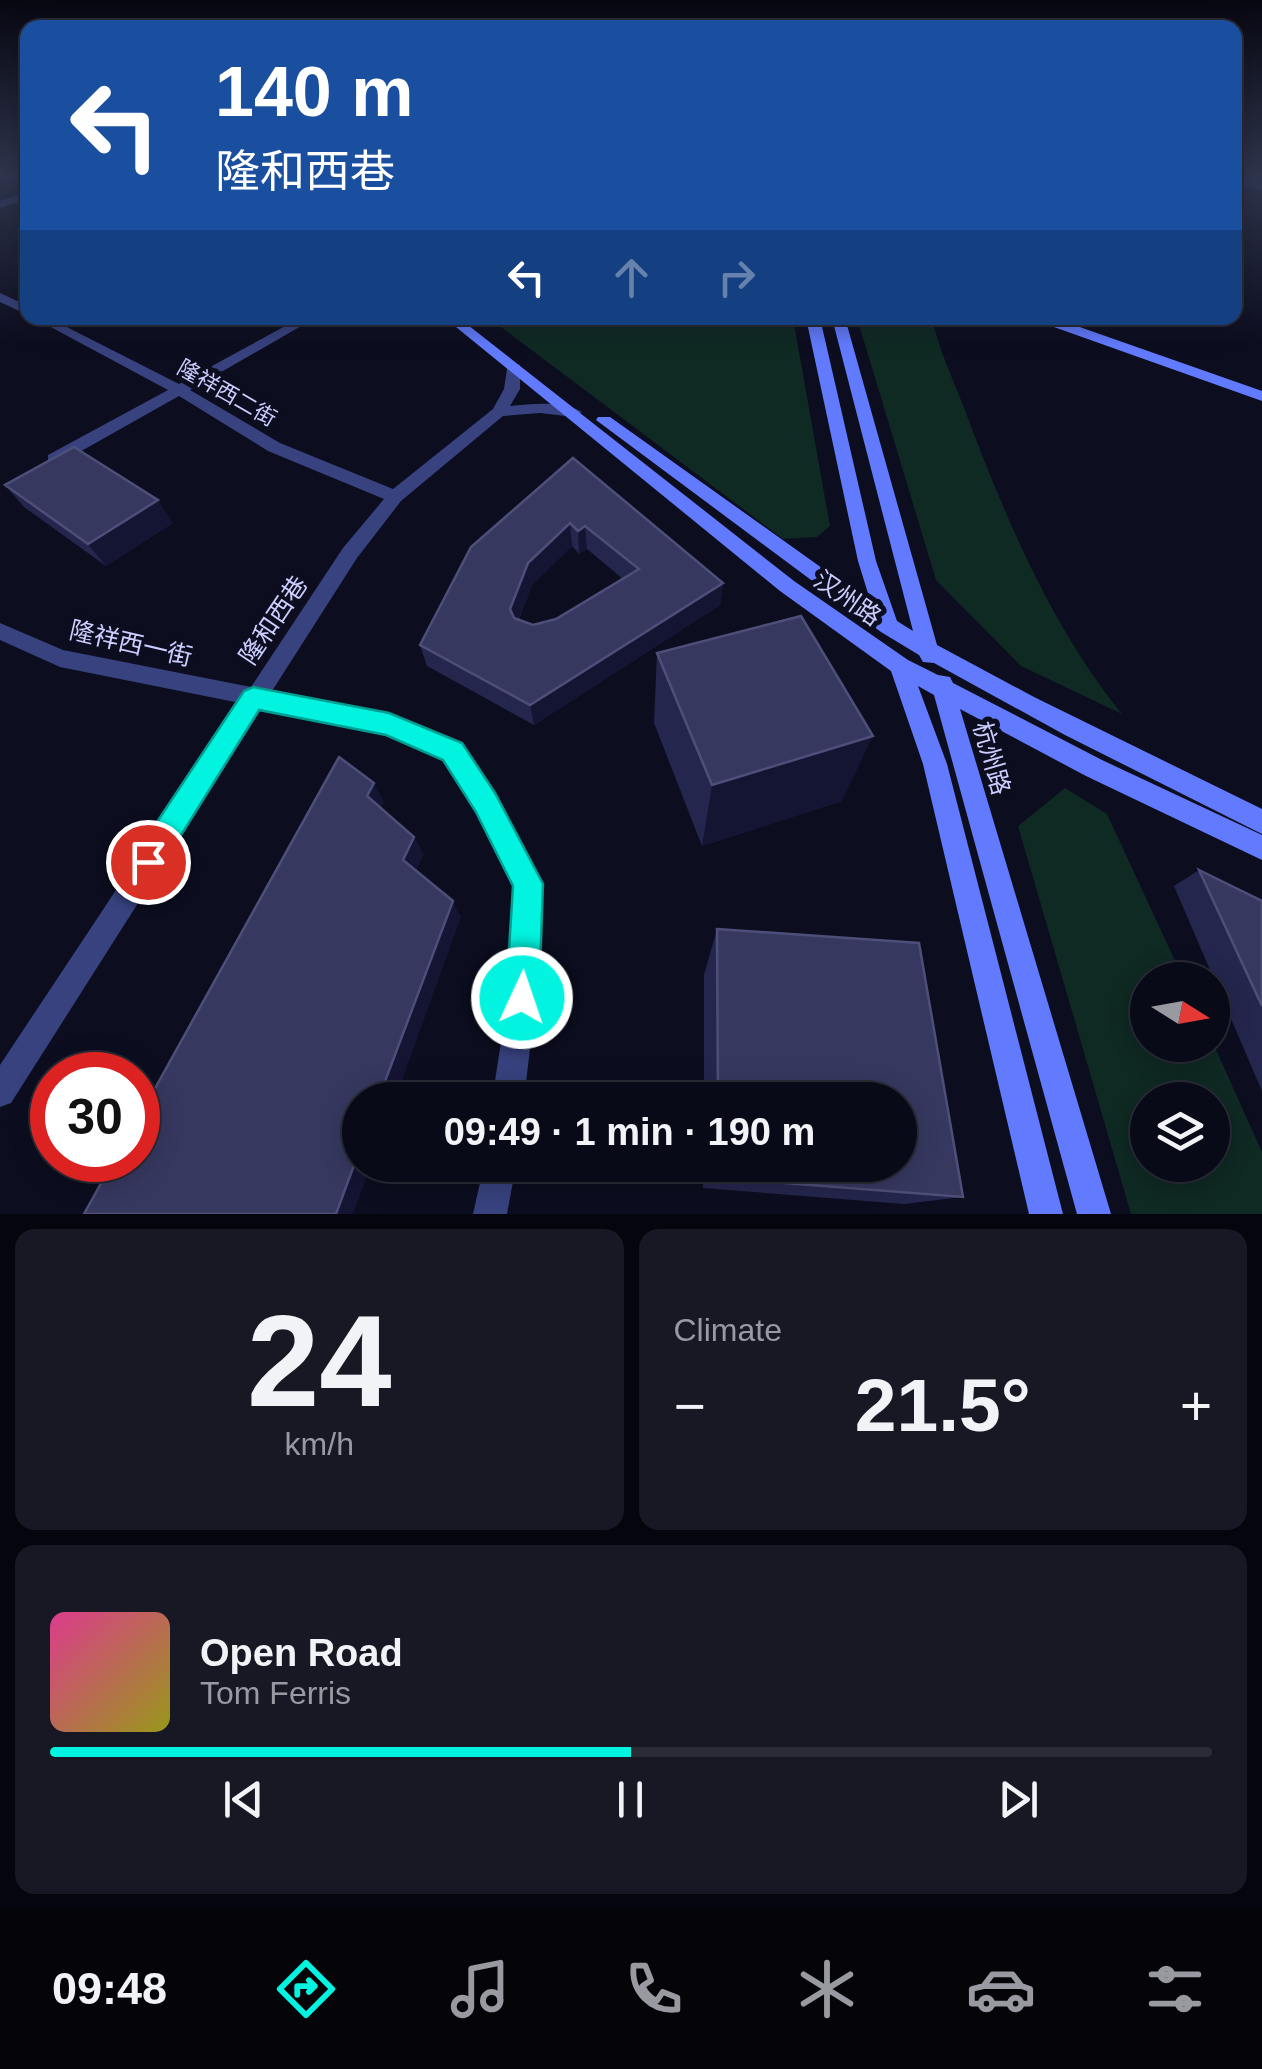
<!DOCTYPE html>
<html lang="en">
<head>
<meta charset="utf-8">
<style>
  body { margin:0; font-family:Helvetica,"Noto Sans SC",sans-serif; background:#171824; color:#f1f3f6; height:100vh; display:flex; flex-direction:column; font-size:38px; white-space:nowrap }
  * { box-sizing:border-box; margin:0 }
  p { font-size:32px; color:#999aa1 }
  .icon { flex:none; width:55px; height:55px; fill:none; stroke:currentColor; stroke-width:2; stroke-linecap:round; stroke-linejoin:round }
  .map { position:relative; height:1214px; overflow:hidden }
  .sheet { display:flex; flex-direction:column; gap:15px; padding:15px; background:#05060d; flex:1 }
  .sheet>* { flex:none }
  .top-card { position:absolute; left:20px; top:20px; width:1222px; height:305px; border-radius:20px; box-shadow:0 5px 25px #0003,0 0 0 2px #292b36; background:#1a4fa0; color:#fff; overflow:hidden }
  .needle { width:65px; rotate:101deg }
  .controls { position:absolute; left:1130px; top:962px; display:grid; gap:20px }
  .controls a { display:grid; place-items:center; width:100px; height:100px; border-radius:50%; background:#090a17; box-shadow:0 5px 25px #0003,0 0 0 2px #292b36; font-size:50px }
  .speed { position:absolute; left:30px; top:1052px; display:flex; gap:20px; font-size:50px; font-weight:700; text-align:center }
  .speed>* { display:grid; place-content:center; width:130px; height:130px; border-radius:50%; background:#090a17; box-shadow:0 5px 25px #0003,0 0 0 2px #292b36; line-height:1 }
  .speed .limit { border:15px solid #d22; background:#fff; color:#111 }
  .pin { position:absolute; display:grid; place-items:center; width:85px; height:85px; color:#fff; margin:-42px; border:5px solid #fff; border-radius:50%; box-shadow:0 2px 10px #0007 }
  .me { position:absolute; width:110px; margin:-55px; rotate:3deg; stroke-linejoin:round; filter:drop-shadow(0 0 8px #0008) }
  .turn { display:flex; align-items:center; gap:35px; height:210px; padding:0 30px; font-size:45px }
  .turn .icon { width:130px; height:130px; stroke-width:2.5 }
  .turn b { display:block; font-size:70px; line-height:85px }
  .lanes { display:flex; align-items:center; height:95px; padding:0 30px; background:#0003; justify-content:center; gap:50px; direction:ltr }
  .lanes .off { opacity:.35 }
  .big { font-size:75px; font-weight:700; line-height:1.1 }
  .sheet .tile { flex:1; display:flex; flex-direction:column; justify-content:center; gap:15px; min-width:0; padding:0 35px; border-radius:20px; background:#171824 }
  .sheet .dial { align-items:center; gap:0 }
  .dial b { font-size:130px; line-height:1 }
  .song { display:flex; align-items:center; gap:30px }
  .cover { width:120px; height:120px; border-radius:15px; background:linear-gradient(135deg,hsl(330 70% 55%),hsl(60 70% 35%)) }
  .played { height:10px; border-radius:5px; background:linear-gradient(90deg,#02f4e0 50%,#292b36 50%) }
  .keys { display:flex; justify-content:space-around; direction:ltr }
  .heat { display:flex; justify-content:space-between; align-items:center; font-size:55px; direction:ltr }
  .sheet .tiles { flex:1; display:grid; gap:15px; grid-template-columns:1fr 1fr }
  .tile:last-child { grid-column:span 2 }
  .trip { position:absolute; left:342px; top:1082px; width:575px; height:100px; border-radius:50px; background:#090a17; box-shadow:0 5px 25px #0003,0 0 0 2px #292b36; font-weight:700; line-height:100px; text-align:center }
  .tab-bar { display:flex; height:160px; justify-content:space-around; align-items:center; background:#040409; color:#999aa1 }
  .tab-bar .icon { width:70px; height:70px }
  .tab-bar .active { color:#02f4e0 }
  .tab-bar b { font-size:45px; color:#f1f3f6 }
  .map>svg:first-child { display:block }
  .green { fill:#0f2923; fill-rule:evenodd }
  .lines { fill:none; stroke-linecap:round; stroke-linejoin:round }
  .street { fill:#37427e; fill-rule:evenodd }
  .secondary { fill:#627bfe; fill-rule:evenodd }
  .wall { fill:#25264d; fill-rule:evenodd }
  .shaded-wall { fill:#141433 }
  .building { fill:#373860; stroke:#4e4f79; stroke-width:2.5; fill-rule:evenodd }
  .route { fill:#02f4e0; stroke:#019f92; stroke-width:2.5 }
  .labels { text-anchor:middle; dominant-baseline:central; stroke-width:10; stroke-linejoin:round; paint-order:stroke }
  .far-street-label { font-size:22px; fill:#cbceff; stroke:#0c0d1f }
  .street-label { font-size:25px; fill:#cbceff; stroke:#0c0d1f }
</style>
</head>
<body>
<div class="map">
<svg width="1262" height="1214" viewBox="0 0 1262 1214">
  <rect width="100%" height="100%" fill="#0c0d1f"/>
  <!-- green -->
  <path class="green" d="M489 318H793L830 526 817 537 783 539Z
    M857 318H932C938 347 952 377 963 405 1003 512 1050 625 1122 714L1021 666 936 580Z
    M1065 788 1107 814 1184 980H1148V1045L1213 1043 1262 1152V1214H1131L1018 826ZM1148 1100H1212V1165H1148Z"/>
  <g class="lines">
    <!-- street -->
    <path class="street" d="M1235 177 1262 184V190L1235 183Z
      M28 192V199L0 208V201Z
      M0 293 28 306V315L0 302Z
      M34 318H49L179 384 300 318H315L190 390 280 443 393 489 493 409 504 389 508 362 520 365V389L510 406C533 404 562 400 582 412L574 417 540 413 503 416 401 501 357 558 272 691 389 714 461 744 495 795 541 885 536 997 524 1100H492L508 997 515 886 477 811 445 758 386 733 262 708 11 1103 0 1107V1065L240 703 60 667 0 640V623L63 650 251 687 343 548 384 499 268 451 179 396 60 463H48V455L168 390Z
      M484 1165H516L507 1214H473Z"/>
    <!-- secondary -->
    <path class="secondary" d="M445 318H459L794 581 908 660 938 675 950 677 953 683 1102 760 1262 835V860L1086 776 960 709 1111 1214H1077L934 695 918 686 947 764 1063 1214H1029L923 764 891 671 780 591Z
      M806 318H820L876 561 897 621 913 631 832 318H845L937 645 1034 697 1262 809V834L1065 735 934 663 923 662 919 655 881 632 596 420 598 417H610L871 603 858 561Z
      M1036 318H1054L1262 391V401L1037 321Z"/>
  </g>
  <!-- wall -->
  <path class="wall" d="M573 458 723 583 720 605 534 725 427 666 420 645ZM572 546 579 554 587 549 623 579 556 619 533 625 519 619 532 585Z
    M5 485 173 523 106 566 24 507Z
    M657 653 842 801 702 846 654 723Z
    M1199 870 1262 901V1091L1174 886Z
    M717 929 919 943 963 1197 904 1204 703 1188V1165H900V1100H704V975Z"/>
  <!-- shaded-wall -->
  <path class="shaded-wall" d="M158 500 173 523 106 566 88 544Z
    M570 523 572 546 532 585 514 631 510 609 528 563Z
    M585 526 587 549 579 554 578 531Z
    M723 583 720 605 534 725 530 705Z
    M873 736 842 801 702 846 712 785Z
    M374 783 384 802 378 815 367 796Z
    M414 837 424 854 413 877 403 860Z
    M453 901 461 917 395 1100H378Z
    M360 1149V1165H371L353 1214H336Z"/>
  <!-- building -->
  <path class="building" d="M74 447 158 500 88 544 5 485Z
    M573 458 723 583 530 705 420 645 471 547ZM570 523 578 531 585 526 639 569 556 619 533 625 514 618 510 609 528 563Z
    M801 616 873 736 712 785 657 653Z
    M339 757 374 783 367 796 414 837 403 860 453 901 378 1100H360V1149L336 1214H84L114 1160H138V1119Z
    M1199 870 1262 901V1006Z
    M717 929 919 943 963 1197 719 1178V1165H900V1100H718Z"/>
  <!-- sky -->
  <linearGradient id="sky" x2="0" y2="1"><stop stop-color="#070711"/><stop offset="0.51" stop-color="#2e354d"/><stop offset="1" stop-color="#2e354d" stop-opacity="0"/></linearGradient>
  <rect width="1262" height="345" fill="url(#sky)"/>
  <!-- route -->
  <path class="route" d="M253 687 389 713 462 743 495 793 543 884 539 998 534 1009 522 1014 511 1009 506 998 513 886 476 812 443 760 386 735 259 710 158 872 148 877 137 872 133 862 137 852 244 691Z"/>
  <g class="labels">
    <!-- far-street labels -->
    <g class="far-street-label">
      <text transform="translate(227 393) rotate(30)">隆祥西二街</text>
    </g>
    <!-- street labels -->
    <g class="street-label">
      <text transform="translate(848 598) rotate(35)">汉州路</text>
      <text transform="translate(273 620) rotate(-56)">隆和西巷</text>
      <text transform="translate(131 643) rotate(13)">隆祥西一街</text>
      <text transform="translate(992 758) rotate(74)">杭州路</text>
    </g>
  </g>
</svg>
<div class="controls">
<a><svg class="needle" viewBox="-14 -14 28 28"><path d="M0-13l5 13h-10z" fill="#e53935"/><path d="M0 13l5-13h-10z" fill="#999aa1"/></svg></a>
<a><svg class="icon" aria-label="layers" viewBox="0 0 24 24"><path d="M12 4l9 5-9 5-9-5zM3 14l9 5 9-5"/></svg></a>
</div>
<div class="speed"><div class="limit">30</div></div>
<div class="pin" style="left:148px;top:862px;background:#d93025"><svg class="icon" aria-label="arrive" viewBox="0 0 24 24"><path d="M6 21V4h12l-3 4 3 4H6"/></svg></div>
<svg class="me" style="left:522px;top:998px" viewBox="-20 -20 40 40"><circle r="17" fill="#02f4e0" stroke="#fff" stroke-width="3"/><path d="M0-11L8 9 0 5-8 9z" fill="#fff"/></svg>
<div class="trip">09:49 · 1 min · 190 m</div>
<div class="top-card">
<div class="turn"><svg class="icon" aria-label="left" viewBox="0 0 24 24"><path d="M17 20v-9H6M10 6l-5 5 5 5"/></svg><div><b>140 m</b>隆和西巷</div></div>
<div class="lanes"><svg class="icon" aria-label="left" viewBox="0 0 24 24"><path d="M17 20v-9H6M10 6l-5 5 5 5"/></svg><svg class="icon off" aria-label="ahead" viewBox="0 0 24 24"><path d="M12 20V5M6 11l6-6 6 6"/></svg><svg class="icon off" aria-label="right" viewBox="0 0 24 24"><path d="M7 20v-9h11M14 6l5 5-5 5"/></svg></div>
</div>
</div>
<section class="sheet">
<div class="tiles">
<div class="tile dial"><b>24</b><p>km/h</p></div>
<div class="tile"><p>Climate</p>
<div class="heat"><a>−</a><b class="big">21.5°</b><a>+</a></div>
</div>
<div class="tile">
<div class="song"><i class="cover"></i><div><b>Open Road</b><p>Tom Ferris</p></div></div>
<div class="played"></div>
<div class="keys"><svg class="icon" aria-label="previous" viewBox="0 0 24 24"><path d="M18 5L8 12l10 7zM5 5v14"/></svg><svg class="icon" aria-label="pause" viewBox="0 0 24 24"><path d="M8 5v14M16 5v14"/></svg><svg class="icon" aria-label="next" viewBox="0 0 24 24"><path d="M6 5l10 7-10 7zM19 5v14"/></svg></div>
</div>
</div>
</section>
<nav class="tab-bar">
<b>09:48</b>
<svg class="icon active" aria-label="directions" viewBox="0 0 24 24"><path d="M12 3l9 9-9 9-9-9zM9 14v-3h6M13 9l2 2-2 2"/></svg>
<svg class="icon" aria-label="music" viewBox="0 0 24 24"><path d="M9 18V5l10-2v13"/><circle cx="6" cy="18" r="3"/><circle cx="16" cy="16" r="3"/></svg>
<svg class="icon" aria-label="phone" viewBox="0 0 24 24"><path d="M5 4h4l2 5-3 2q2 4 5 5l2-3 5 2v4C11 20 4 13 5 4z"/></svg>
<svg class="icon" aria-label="climate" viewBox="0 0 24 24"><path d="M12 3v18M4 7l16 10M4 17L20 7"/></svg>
<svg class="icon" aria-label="car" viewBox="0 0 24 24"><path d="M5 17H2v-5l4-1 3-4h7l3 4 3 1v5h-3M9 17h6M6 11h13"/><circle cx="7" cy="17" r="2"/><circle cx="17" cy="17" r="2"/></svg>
<svg class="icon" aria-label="filters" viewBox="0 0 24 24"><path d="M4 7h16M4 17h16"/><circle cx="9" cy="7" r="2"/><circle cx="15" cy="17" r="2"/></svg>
</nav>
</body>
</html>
